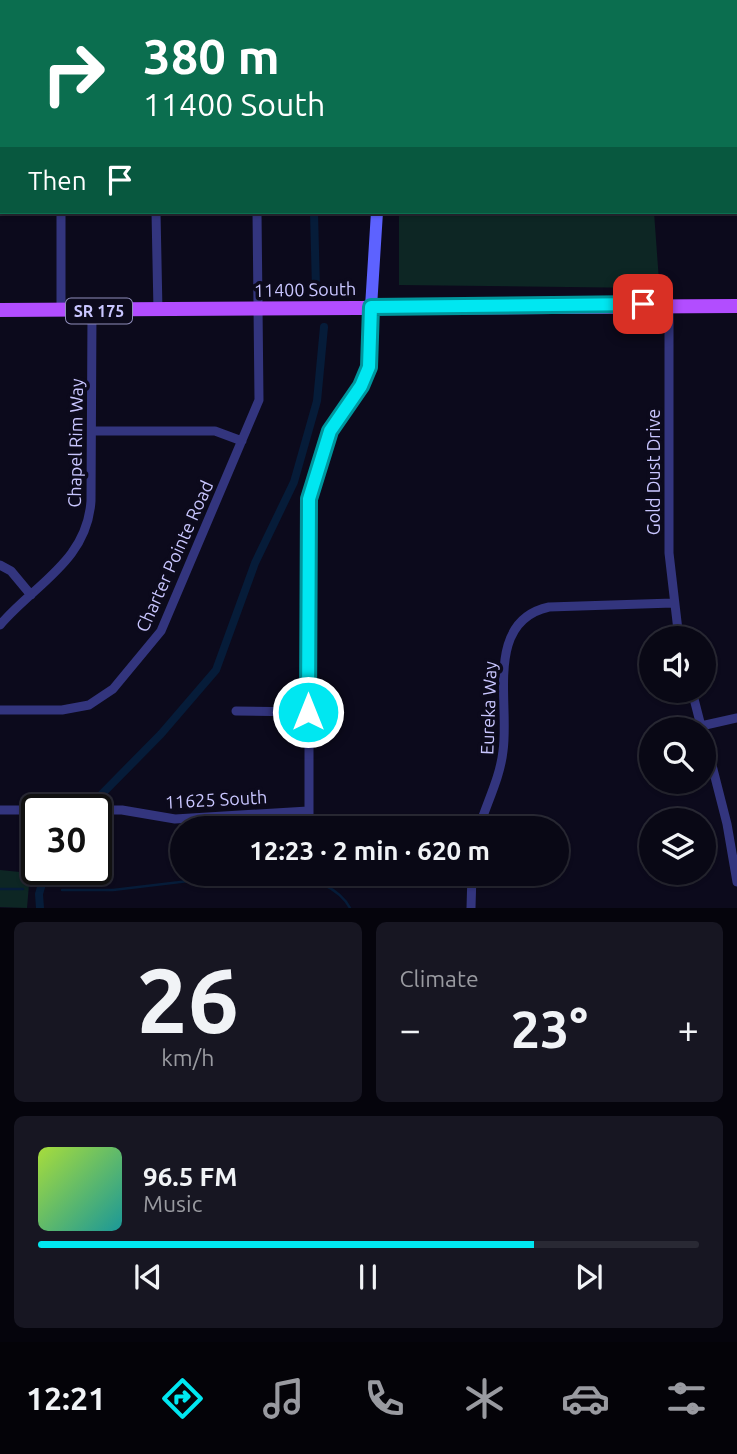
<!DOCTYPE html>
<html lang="en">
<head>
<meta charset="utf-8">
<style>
  body { margin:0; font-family:Ubuntu,sans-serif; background:#171622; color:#f1f3f6; height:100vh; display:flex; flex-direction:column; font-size:26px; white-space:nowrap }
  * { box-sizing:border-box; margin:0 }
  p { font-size:23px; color:#999aa0 }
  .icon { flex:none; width:38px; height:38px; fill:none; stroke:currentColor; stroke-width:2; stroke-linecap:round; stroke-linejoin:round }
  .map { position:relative; height:908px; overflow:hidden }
  .side { display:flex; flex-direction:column; gap:14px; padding:14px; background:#05040c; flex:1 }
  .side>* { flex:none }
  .top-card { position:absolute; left:0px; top:0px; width:738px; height:214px; box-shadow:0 2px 5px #0004,0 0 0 2px #292934; background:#0b6e4f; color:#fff; overflow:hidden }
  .fabs { position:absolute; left:639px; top:626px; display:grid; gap:14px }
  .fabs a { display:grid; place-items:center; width:77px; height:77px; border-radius:50%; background:#090815; box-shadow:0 2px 5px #0004,0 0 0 2px #292934; font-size:35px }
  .speed { position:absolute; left:21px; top:794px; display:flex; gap:14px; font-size:35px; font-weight:700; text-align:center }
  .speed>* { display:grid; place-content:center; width:91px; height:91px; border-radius:50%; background:#090815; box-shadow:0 2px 5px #0004,0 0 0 2px #292934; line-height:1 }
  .speed .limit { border:4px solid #111; border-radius:10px; background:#fff; color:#111 }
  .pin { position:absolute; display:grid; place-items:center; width:60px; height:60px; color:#fff; margin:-30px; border-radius:14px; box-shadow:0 4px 10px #0006 }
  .me { position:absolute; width:77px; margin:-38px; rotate:0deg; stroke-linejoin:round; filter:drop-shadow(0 0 5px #0008) }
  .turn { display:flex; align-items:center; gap:24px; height:147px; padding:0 28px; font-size:32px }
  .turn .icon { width:91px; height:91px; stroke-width:2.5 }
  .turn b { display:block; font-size:49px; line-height:60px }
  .then { display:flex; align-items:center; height:66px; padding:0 28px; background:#0003; gap:14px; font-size:26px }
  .big { font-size:52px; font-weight:700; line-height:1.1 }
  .side .tile { flex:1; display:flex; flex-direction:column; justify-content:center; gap:10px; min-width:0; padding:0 24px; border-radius:10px; background:#171622 }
  .side .dial { align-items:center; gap:0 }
  .dial b { font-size:91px; line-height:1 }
  .song { display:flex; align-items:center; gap:21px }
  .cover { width:84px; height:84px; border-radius:10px; background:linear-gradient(135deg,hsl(80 70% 55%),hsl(180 70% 35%)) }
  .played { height:7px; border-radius:4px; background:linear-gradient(90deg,#00e7f1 75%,#292934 75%) }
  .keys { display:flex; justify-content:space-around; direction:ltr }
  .heat { display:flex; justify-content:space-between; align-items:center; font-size:38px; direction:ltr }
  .side .tiles { flex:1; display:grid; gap:14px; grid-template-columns:1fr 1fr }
  .tile:last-child { grid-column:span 2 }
  .trip { position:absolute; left:170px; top:816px; width:399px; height:70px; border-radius:35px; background:#090815; box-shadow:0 2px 5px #0004,0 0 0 2px #292934; font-weight:700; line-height:70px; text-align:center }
  .tabs { display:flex; height:112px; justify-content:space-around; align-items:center; background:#040308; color:#999aa0 }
  .tabs .icon { width:49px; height:49px }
  .tabs .current { color:#00e7f1 }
  .tabs b { font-size:32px; color:#f1f3f6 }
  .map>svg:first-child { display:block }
  .green { fill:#0d2624 }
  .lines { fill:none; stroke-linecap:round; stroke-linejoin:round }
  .stream { stroke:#061c39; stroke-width:2.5 }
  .canal { stroke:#061c39; stroke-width:8 }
  .street { stroke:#33357e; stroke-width:9 }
  .secondary { stroke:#5d62ff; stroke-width:12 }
  .primary { stroke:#b24dff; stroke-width:14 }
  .route-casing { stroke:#00969d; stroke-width:18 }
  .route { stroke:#00e7f1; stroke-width:12 }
  .labels { text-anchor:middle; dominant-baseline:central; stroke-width:7; stroke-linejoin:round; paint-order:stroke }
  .shield { fill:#0c0a1c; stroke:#908ebb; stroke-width:2 }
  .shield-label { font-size:16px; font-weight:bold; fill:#c9c6ff }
  .street-label { font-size:18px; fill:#c9c6ff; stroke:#0c0a1c }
</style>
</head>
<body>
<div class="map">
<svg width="737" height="908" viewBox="0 0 737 908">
  <rect width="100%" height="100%" fill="#0c0a1c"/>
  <!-- green -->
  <path class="green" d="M399 212H654L659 281 657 286 648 288 399 285Z
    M0 870 30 873 27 908 0 907Z"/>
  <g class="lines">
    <!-- stream -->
    <path class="stream" d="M279 873C304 876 337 884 350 908
      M0 889H23
      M62 890H113L256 873"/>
    <!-- canal -->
    <path class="canal" d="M336 0V2
      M314 212 316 289
      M95 801 161 734 216 670 255 563 294 482 317 401 324 327
      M40 908 39 894 46 870"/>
    <!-- street -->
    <path class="street" d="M257 0V2
      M0 79H2
      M0 184H2
      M61 212V311
      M156 212 158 311
      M669 304V553L679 639
      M92 431H215L242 441
      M0 565 11 571 31 595
      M0 625C35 584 87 561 91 501L92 311
      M692 691 702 730
      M0 710H62L89 705 113 689 161 631 259 400 257 212
      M236 711 308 712
      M701 726 737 718
      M704 734 727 824 737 882
      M0 810H122L175 819 308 811
      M309 828V499L329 431 361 386 369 367 371 307
      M479 828C487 802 500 778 503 751 510 703 484 621 549 607L673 603
      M471 908 472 873"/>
    <!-- secondary -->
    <path class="secondary" d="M381 2V0
      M371 307 377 212"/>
    <!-- primary -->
    <path class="primary" d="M0 310 737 306"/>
  </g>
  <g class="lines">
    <defs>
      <path id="route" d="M308 712 309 499 330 431 361 386 369 367 371 307 643 304"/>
    </defs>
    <!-- route casing -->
    <use href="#route" class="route-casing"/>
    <!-- route -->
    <use href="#route" class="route"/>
  </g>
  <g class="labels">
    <!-- shield labels -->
    <rect class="shield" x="66" y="298.5" width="66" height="25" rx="5"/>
    <g class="shield-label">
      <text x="99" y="311">SR 175</text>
    </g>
    <!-- street labels -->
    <g class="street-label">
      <text transform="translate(305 289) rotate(-1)">11400 South</text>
      <text transform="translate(75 443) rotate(-89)">Chapel Rim Way</text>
      <text transform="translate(653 472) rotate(-90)">Gold Dust Drive</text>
      <text transform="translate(174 556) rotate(-66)">Charter Pointe Road</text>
      <text transform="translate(488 708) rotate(-88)">Eureka Way</text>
      <text transform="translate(216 799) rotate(-3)">11625 South</text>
    </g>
  </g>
</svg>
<div class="fabs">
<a><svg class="icon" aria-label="sound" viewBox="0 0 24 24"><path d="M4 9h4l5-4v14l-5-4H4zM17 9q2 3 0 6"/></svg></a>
<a><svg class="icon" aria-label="search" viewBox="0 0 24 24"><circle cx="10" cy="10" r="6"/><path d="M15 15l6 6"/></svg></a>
<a><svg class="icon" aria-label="layers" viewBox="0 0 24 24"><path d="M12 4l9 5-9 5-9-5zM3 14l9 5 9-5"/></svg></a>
</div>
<div class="speed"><div class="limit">30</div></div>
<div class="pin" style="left:643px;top:304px;background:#d93025"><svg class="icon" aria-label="arrive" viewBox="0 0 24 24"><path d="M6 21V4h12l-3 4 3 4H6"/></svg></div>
<svg class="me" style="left:308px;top:712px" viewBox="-20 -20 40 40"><circle r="17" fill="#00e7f1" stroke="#fff" stroke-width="3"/><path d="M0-11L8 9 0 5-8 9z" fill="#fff"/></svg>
<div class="trip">12:23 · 2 min · 620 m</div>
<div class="top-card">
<div class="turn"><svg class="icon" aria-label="right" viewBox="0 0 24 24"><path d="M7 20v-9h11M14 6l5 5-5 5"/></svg><div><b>380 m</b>11400 South</div></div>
<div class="then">Then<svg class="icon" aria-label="arrive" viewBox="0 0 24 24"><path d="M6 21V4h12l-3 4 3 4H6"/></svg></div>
</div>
</div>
<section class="side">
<div class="tiles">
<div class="tile dial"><b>26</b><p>km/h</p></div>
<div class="tile"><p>Climate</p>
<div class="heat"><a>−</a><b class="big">23°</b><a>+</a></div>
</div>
<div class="tile">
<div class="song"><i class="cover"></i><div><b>96.5 FM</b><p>Music</p></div></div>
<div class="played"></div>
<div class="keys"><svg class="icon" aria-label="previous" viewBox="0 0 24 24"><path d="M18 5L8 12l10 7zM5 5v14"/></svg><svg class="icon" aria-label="pause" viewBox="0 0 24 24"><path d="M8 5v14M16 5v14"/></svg><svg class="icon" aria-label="next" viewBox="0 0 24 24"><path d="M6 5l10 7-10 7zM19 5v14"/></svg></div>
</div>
</div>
</section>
<nav class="tabs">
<b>12:21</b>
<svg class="icon current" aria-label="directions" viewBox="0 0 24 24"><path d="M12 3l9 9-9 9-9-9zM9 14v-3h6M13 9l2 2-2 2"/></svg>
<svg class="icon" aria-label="music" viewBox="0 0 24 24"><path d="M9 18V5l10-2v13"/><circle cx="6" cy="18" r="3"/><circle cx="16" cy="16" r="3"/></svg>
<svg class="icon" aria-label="phone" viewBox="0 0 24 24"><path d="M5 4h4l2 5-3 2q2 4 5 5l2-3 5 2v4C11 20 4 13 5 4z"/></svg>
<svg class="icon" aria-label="climate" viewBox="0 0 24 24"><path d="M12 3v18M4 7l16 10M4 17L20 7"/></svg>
<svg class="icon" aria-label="car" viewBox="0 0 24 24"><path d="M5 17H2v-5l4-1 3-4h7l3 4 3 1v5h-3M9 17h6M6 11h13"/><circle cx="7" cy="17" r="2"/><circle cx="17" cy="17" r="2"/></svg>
<svg class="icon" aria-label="filters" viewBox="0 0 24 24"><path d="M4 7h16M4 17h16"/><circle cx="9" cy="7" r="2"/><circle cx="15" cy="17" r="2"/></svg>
</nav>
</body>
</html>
